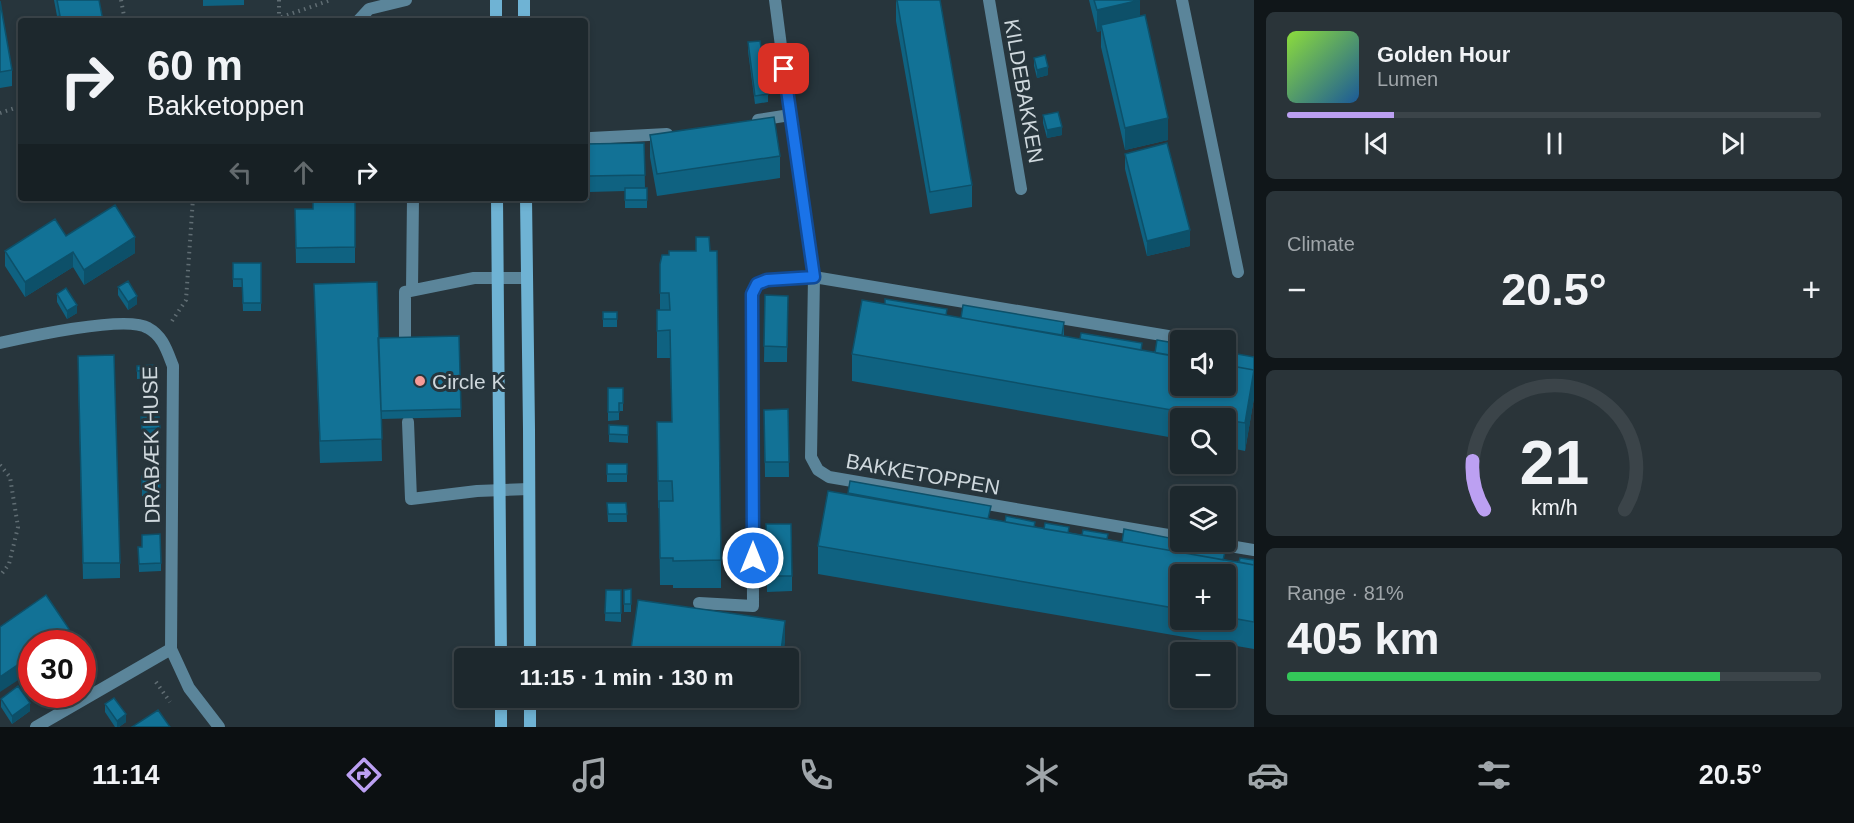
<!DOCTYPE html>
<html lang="en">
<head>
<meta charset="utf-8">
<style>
  body { margin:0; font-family:Arial,sans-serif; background:#2a3439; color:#f1f3f6; height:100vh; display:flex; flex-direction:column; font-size:22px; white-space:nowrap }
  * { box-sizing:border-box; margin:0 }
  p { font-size:20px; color:#a0a6aa }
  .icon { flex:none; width:33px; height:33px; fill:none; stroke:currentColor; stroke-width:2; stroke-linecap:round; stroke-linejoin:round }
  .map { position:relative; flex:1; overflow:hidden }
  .drawer { display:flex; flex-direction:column; gap:12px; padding:12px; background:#101619; width:600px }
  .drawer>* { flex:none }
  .banner { position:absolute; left:18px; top:18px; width:570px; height:183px; border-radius:6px; box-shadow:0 3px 9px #0003,0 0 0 2px #3b4449; background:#1d282d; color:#f1f3f6; overflow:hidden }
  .fabs { position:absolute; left:1170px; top:330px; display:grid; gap:12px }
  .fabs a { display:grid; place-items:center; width:66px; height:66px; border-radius:6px; background:#1d282d; box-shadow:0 3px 9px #0003,0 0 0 2px #3b4449; font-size:30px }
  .speed { position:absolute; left:18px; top:630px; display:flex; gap:12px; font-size:30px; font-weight:700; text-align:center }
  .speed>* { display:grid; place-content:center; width:78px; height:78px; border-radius:50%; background:#1d282d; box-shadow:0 3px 9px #0003,0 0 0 2px #3b4449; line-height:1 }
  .speed .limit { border:9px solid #d22; background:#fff; color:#111 }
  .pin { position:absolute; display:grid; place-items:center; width:51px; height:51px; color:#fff; margin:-26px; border-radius:12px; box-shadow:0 3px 9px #0006 }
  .me { position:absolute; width:66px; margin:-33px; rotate:0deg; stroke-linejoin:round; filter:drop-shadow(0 0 4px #0008) }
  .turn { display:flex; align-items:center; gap:21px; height:126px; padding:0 30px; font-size:27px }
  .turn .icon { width:78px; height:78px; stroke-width:2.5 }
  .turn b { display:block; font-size:42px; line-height:51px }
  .lanes { display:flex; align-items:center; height:57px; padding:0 30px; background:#0003; justify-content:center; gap:30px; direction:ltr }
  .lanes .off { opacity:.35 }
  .big { font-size:45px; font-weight:700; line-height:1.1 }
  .drawer .card { flex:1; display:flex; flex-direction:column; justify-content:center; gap:9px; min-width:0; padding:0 21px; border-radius:9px; background:#2a3439 }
  .drawer .dial { align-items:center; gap:0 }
  .dial svg { height:156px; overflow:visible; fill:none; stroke:#3b4449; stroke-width:7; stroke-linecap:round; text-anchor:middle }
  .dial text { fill:#f1f3f6; stroke:none }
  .song { display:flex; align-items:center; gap:18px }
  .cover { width:72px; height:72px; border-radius:9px; background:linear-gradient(135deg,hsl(90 70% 55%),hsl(210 70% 35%)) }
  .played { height:6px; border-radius:3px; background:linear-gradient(90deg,#bca0f2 20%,#3b4449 20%) }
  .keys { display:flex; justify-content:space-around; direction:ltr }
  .heat { display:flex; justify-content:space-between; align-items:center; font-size:33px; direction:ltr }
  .charge { height:9px; border-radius:4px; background:linear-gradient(90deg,#34c759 81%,#3b4449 0) }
  .trip { position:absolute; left:454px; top:648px; width:345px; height:60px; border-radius:6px; background:#1d282d; box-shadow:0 3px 9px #0003,0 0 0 2px #3b4449; font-weight:700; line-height:60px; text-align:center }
  .tabs { display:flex; height:96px; justify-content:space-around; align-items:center; background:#0c1012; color:#a0a6aa }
  .tabs .icon { width:42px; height:42px }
  .tabs .selected { color:#bca0f2 }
  .tabs b { font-size:27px; color:#f1f3f6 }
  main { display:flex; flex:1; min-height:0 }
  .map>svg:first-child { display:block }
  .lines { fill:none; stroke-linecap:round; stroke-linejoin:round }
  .path { stroke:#606d73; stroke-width:4; stroke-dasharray:1.5 4.5; stroke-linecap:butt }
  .lane { stroke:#5b859a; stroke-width:12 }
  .street { stroke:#5b859a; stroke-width:12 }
  .secondary { stroke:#6fb3d4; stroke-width:12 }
  .wall { fill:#0f6281; fill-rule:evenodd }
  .shaded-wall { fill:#0d5069 }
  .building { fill:#127296; stroke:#0d5069; stroke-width:1.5 }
  .route-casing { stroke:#114b97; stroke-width:15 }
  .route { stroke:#1a73e8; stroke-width:10 }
  .poi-dot { fill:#f59b97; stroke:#27353c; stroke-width:2 }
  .labels { text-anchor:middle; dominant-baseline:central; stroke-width:6; stroke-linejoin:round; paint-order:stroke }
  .street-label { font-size:21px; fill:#cfd8dd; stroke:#27353c }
  .poi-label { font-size:21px; fill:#cfd8dd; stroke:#27353c; text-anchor:start }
</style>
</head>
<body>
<main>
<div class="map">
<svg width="1254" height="727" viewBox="0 0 1254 727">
  <rect width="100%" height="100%" fill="#27353c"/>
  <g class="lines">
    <!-- path -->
    <path class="path" d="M121 0 125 21
      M279 0V18
      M270 21 331 0
      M0 113 21 106
      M172 321 186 300 193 198
      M0 465 10 477 18 527 9 564 0 576
      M156 682 170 702"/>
    <!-- lane -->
    <path class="lane" d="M358 21 369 9 406 0
      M412 290 413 198
      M405 342V292L474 278H526
      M408 422 411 499 477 491 529 489"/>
    <!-- street -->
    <path class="street" d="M775 0 790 115 814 277 811 457 818 470 829 477 1180 537
      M989 0 1021 189
      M1182 0 1238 272
      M758 120 790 115
      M591 138 667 134
      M0 343C27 337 126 315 148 328 163 336 167 351 173 366L171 649 189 688 219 727
      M1206 542 1254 550
      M699 603 753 606 752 294 757 284 767 280 814 277 1192 340
      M36 727 171 649"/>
    <!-- secondary -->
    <path class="secondary" d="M524 0V21
      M496 21V0
      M497 198 501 658
      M526 198 529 429 530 658
      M501 698V727
      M530 698V727"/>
  </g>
  <!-- wall -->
  <path class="wall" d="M54 0H99L103 21 57 16Z
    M203 0H244V5L203 6Z
    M896 0 972 185V207L930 214 896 21Z
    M1089 0H1140V16L1168 140 1125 150 1101 47V31L1097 32Z
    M0 1 12 70V86L0 88Z
    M748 42 768 94V102L755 104 748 51Z
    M1034 58 1048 75 1037 78 1034 66Z
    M1043 115 1062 135 1047 138 1043 123Z
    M650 135 780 156V178L657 196 650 157Z
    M644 143 645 188H647V208H625V191L589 192V200H560V198H585V144Z
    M1125 154 1190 246 1147 256 1125 169Z
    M270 198H355V263H296L295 209H313V203H270Z
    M66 236 135 253 84 285 73 267 25 297 5 266V251Z
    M662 255 721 560V588H673V585H660L659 508H658L657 422H672L670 358H657V310H660V264Z
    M233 263H261V311H243L242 287H233Z
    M314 284 378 338 459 336 461 417 381 419 382 461 320 463Z
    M118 287 137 304 128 310 118 295Z
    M57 294 77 313 67 319 57 302Z
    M765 295 788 296 787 362H764Z
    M885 304 961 318 1064 322V336L1155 353 1254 357V398L1245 451 1226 447V418H1180V439L852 381V354Z
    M603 312H617V327H603Z
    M156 365V378L137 379V366Z
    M78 372 120 563V578L83 579Z
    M608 388H623V411H619V420L608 421Z
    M788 409 789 477H765L764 410Z
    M141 417H159L160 436 142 437Z
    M609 425 628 426V443L609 442Z
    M607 464H627V482H607Z
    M142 476H160V496H142Z
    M850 481 991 519 1239 562 1254 560V649L818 574V546L848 495ZM1180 574H1226V620H1180Z
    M607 503H626L627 522H608Z
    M766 524 792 576V591L767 592Z
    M142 535 161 563V571L139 572 138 547H142Z
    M631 589V612H624V590Z
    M606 590H621V622L605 621Z
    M1 699 30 711 12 724 1 707Z
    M105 704 126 722 119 727H115L105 712Z"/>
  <!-- shaded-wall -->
  <path class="shaded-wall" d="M1140 0V22L1101 25V31L1097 32V10Z
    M1048 67V75L1037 78V70Z
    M1168 118V140L1125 150V128Z
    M1062 127V135L1047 138V130Z
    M1190 230V246L1147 256V241Z
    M135 237V253L84 285V270Z
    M73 252V267L25 297V282Z
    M137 296V304L128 310V302Z
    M77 305V313L67 319V311Z
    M1254 370V398L1245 451V423Z
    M785 621V643L783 658H780Z
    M69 629V644H48Z
    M32 655V671L0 692V677Z
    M30 703V711L12 724V716Z
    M126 714V722L119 727H117V721Z"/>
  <!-- building -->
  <path class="building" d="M57 0H99L103 21H40V20L60 16Z
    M897 0H940L972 185 930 192Z
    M1094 0H1140L1097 10Z
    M0 1 12 70 0 72Z
    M1145 15 1168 118 1125 128 1101 25Z
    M760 41 768 94 755 96 748 42Z
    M1045 55 1048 67 1037 70 1034 58Z
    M1058 112 1062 127 1047 130 1043 115Z
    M774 117 780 156 657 174 650 135Z
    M644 143 645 175 589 176V184H585V144Z
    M1167 143 1190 230 1147 241 1125 154Z
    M625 188H647V200H625Z
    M313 198H355V247L296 248 295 209H313Z
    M115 205 135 237 84 270 73 252 25 282 5 251 55 219 66 236Z
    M696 237H709L710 251H717L721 560 673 561V558H660L659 501H673L672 481H658L657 422H672L670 330 657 331V310H670L669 293H660V264L662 255H669V251H696Z
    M233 263H261V303H243L242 279H233Z
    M128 281 137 296 128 302 118 287Z
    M377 282 382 439 320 441 314 284Z
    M66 288 77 305 67 311 57 294Z
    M765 295 788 296 787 347 764 346Z
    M885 299 947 309 946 315 885 304Z
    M862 300 1180 357V386H1226V365L1254 370 1245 423 1226 420V418H1217L852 354Z
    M963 305 1064 322 1062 335 961 318Z
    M603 312H617V319H603Z
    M1081 333 1142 343 1141 350 1080 339Z
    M459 336 461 409 381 411 378 338Z
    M1157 340 1180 344V357L1155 353Z
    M1226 352 1254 357V370L1226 365Z
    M114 355 120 563H83L78 356Z
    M156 365V370L137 371V366Z
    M608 388H623V403H619V412H608Z
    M788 409 789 462H765L764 410Z
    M141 417H159L160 428 142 429Z
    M609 425 628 426V435L609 434Z
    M607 464H627V474H607Z
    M142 476H160V488H142Z
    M850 481 991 506 988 519 848 493Z
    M828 491 1254 565V622L1226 617V574H1180V609L818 546Z
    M607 503H626L627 514H608Z
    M1006 516 1035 522 1034 527 1005 522Z
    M1045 523 1069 527 1068 533 1044 529Z
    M766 524H791L792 576H767Z
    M1124 529 1180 540V542H1191L1226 548 1223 560 1122 542Z
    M1083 530 1108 534 1107 539 1082 535Z
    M160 534 161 563 139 564 138 547H142V535Z
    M1240 558 1254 560V565L1239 562Z
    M631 589V604H624V590Z
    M606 590H621V613H605Z
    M46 595 69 629 48 644H32V655L0 677V627Z
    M638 600 785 621 780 658H644L630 656Z
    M18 686 30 703 12 716 1 699Z
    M114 698 126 714 117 721 105 704Z
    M158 710 170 727H132Z"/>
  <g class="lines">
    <defs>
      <path id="route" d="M753 558 752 294 757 284 767 280 814 277 784 69"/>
    </defs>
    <!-- route casing -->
    <use href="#route" class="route-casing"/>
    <!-- route -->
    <use href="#route" class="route"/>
  </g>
  <!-- markers -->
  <circle class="poi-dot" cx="420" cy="381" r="6"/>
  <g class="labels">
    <!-- street labels -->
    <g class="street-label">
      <text transform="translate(1024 91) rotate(80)">KILDEBAKKEN</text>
      <text transform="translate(151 445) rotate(-91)">DRABÆK HUSE</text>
      <text transform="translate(923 474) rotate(10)">BAKKETOPPEN</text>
    </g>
    <!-- poi labels -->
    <g class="poi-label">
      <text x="432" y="381">Circle K</text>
    </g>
  </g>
</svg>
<div class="fabs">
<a><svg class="icon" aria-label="sound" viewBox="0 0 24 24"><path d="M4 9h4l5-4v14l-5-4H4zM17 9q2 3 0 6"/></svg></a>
<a><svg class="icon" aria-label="search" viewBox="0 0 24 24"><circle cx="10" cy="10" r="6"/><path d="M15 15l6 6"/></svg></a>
<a><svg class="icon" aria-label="layers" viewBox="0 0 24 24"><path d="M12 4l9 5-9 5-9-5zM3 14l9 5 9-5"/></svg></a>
<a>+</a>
<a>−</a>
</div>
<div class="speed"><div class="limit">30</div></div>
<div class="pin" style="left:784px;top:69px;background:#d93025"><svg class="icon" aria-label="arrive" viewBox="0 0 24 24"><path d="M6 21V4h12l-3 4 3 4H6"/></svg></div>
<svg class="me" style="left:753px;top:558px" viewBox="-20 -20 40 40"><circle r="17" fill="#1a73e8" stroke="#fff" stroke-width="3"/><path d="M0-11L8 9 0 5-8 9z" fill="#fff"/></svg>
<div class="trip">11:15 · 1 min · 130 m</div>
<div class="banner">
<div class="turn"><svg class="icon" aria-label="right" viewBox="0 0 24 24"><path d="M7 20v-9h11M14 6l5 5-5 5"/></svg><div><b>60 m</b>Bakketoppen</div></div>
<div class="lanes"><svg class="icon off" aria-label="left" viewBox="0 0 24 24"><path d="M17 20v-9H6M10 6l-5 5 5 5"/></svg><svg class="icon off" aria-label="ahead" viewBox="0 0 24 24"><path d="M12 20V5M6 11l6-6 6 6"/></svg><svg class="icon" aria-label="right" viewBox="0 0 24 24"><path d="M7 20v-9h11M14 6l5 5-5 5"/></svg></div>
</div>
</div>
<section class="drawer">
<div class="card">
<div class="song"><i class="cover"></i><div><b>Golden Hour</b><p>Lumen</p></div></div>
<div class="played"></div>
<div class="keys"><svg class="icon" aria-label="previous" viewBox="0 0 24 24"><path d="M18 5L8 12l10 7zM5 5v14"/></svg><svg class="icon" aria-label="pause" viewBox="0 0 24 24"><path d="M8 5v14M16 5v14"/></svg><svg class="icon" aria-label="next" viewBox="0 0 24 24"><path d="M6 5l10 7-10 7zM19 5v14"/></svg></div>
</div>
<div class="card"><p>Climate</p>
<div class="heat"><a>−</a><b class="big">20.5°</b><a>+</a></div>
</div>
<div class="card dial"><svg viewBox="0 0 100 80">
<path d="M14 69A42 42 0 1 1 86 69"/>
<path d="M14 69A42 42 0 0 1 8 44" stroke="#bca0f2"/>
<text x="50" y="56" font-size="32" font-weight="700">21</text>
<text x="50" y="72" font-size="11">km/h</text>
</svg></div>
<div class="card"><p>Range · 81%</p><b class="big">405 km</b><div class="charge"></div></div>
</section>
</main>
<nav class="tabs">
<b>11:14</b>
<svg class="icon selected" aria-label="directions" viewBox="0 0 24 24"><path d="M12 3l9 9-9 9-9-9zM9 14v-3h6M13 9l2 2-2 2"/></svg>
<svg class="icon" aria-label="music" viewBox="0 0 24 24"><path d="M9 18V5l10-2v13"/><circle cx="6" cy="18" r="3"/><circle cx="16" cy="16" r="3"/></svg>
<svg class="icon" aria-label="phone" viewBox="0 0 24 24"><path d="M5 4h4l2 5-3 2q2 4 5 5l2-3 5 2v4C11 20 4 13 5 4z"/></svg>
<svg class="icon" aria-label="climate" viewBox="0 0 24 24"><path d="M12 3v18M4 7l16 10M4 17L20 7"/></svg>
<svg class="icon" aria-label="car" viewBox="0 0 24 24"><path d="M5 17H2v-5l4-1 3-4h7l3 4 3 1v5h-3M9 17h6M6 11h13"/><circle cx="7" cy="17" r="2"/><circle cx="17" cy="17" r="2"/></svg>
<svg class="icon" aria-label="filters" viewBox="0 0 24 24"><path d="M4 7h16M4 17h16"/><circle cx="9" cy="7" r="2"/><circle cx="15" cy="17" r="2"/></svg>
<b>20.5°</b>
</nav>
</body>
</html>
